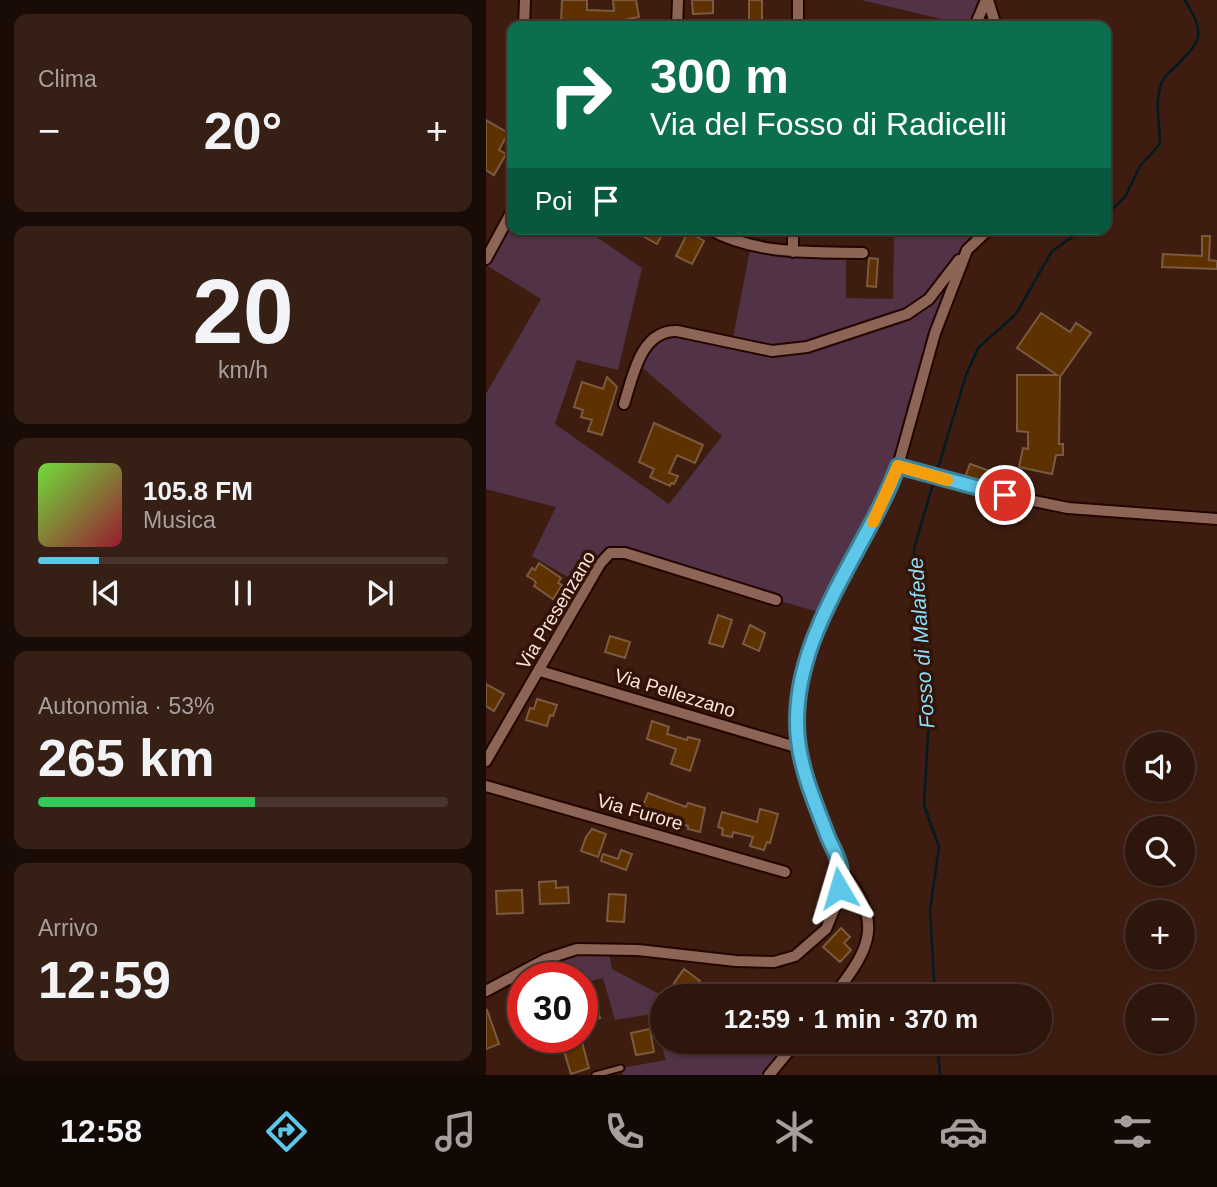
<!DOCTYPE html>
<html lang="it">
<head>
<meta charset="utf-8">
<style>
  body { margin:0; font-family:Arial,sans-serif; background:#361f15; color:#f1f3f6; height:100vh; display:flex; flex-direction:column; font-size:26px; white-space:nowrap }
  * { box-sizing:border-box; margin:0 }
  p { font-size:23px; color:#a79f9d }
  .icon { flex:none; width:38px; height:38px; fill:none; stroke:currentColor; stroke-width:2; stroke-linecap:round; stroke-linejoin:round }
  .map { position:relative; flex:1; overflow:hidden }
  .panel { display:flex; flex-direction:column; gap:14px; padding:14px; background:#190c07; width:486px }
  .panel>* { flex:none }
  .hud { position:absolute; left:21px; top:21px; width:604px; height:214px; border-radius:14px; box-shadow:0 2px 5px #0004,0 0 0 2px #49352d; background:#0b6e4f; color:#fff; overflow:hidden }
  .tools { position:absolute; left:639px; top:732px; display:grid; gap:14px }
  .tools a { display:grid; place-items:center; width:70px; height:70px; border-radius:50%; background:#2e160c; box-shadow:0 2px 5px #0004,0 0 0 2px #49352d; font-size:35px }
  .speed { position:absolute; left:21px; top:962px; display:flex; gap:14px; font-size:35px; font-weight:700; text-align:center }
  .speed>* { display:grid; place-content:center; width:91px; height:91px; border-radius:50%; background:#2e160c; box-shadow:0 2px 5px #0004,0 0 0 2px #49352d; line-height:1 }
  .speed .limit { border:10px solid #d22; background:#fff; color:#111 }
  .pin { position:absolute; display:grid; place-items:center; width:60px; height:60px; color:#fff; margin:-30px; border:4px solid #fff; border-radius:50%; box-shadow:0 2px 7px #0007 }
  .me { position:absolute; width:77px; margin:-38px; rotate:353deg; stroke-linejoin:round; filter:drop-shadow(0 0 5px #0008) }
  .turn { display:flex; align-items:center; gap:24px; height:147px; padding:0 28px; font-size:32px }
  .turn .icon { width:91px; height:91px; stroke-width:2.5 }
  .turn b { display:block; font-size:49px; line-height:60px }
  .then { display:flex; align-items:center; height:66px; padding:0 28px; background:#0003; gap:14px; font-size:26px }
  .big { font-size:52px; font-weight:800; line-height:1.1 }
  .panel .card { flex:1; display:flex; flex-direction:column; justify-content:center; gap:10px; min-width:0; padding:0 24px; border-radius:14px; background:#361f15 }
  .panel .dial { align-items:center; gap:0 }
  .dial b { font-size:91px; line-height:1 }
  .song { display:flex; align-items:center; gap:21px }
  .cover { width:84px; height:84px; border-radius:10px; background:linear-gradient(135deg,hsl(100 70% 55%),hsl(350 70% 35%)) }
  .played { height:7px; border-radius:4px; background:linear-gradient(90deg,#5cc7e8 15%,#49352d 15%) }
  .keys { display:flex; justify-content:space-around; direction:ltr }
  .heat { display:flex; justify-content:space-between; align-items:center; font-size:38px; direction:ltr }
  .charge { height:10px; border-radius:5px; background:linear-gradient(90deg,#34c759 53%,#49352d 0) }
  .trip { position:absolute; left:164px; top:984px; width:402px; height:70px; border-radius:35px; background:#2e160c; box-shadow:0 2px 5px #0004,0 0 0 2px #49352d; font-weight:800; line-height:70px; text-align:center }
  .dock { display:flex; height:112px; justify-content:space-around; align-items:center; background:#120905; color:#a79f9d }
  .dock .icon { width:49px; height:49px }
  .dock .selected { color:#5cc7e8 }
  .dock b { font-size:32px; color:#f1f3f6 }
  main { display:flex; flex:1; min-height:0 }
  .map>svg:first-child { display:block }
  .green { fill:#513246 }
  .lines { fill:none; stroke-linecap:round; stroke-linejoin:round }
  .stream { stroke:#021a21; stroke-width:2.5 }
  .building { fill:#5d3100; stroke:#7a5b40; stroke-width:2 }
  .service-casing { stroke:#230500; stroke-width:9 }
  .minor-casing { stroke:#230500; stroke-width:14 }
  .service { stroke:#8d6557; stroke-width:5 }
  .minor { stroke:#8d6557; stroke-width:10 }
  .route-casing { stroke:#3c8197; stroke-width:18 }
  .route { stroke:#5cc7e8; stroke-width:12 }
  .slow { stroke:#f59e0b; stroke-width:12 }
  .labels { text-anchor:middle; dominant-baseline:central; stroke-width:7; stroke-linejoin:round; paint-order:stroke }
  .street-label { font-size:19px; fill:#fce5dc; stroke:#331307 }
  .water-label { font-size:21px; font-style:italic; fill:#89dffb; stroke:#331307 }
</style>
</head>
<body>
<main>
<section class="panel">
<div class="card"><p>Clima</p>
<div class="heat"><a>−</a><b class="big">20°</b><a>+</a></div>
</div>
<div class="card dial"><b>20</b><p>km/h</p></div>
<div class="card">
<div class="song"><i class="cover"></i><div><b>105.8 FM</b><p>Musica</p></div></div>
<div class="played"></div>
<div class="keys"><svg class="icon" aria-label="previous" viewBox="0 0 24 24"><path d="M18 5L8 12l10 7zM5 5v14"/></svg><svg class="icon" aria-label="pause" viewBox="0 0 24 24"><path d="M8 5v14M16 5v14"/></svg><svg class="icon" aria-label="next" viewBox="0 0 24 24"><path d="M6 5l10 7-10 7zM19 5v14"/></svg></div>
</div>
<div class="card"><p>Autonomia · 53%</p><b class="big">265 km</b><div class="charge"></div></div>
<div class="card"><p>Arrivo</p><b class="big">12:59</b></div>
</section>
<div class="map">
<svg width="731" height="1075" viewBox="0 0 731 1075">
  <rect width="100%" height="100%" fill="#3e1d10"/>
  <!-- green -->
  <path class="green" d="M375 0H502L510 26H485Z
    M26 209V229H99L156 268 132 370 91 360 69 424 183 504 236 436 152 364C177 318 204 334 246 343L265 245 360 253V298L407 299 408 229H503L481 250 455 314 412 466 339 614 126 552 101 588 46 556 70 507 0 489V394L55 299 0 265V259Z
    M122 948 126 969 177 996V1041H311L283 1075H137L135 1068 180 1060 166 1014 129 1020 117 978 96 983V978H71L65 957Z"/>
  <g class="lines">
    <!-- stream -->
    <path class="stream" d="M620 215 639 197 654 166 674 144C674 124 667 96 678 78 681 74 686 70 690 66 717 39 719 34 699 0
      M450 475 480 375 492 348 530 314 566 251 598 229
      M448 481 428 548 443 719 438 805 453 847 444 910 449 996
      M451 1041 454 1075"/>
  </g>
  <!-- building -->
  <path class="building" d="M76 0H101V10L128 11 127 0H150L153 17 142 19 143 24 128 26 75 23Z
    M206 0H227V13L207 14Z
    M263 0H276V26H263Z
    M0 120 22 133 13 150 20 154 8 175 0 170Z
    M144 229H179L171 244Z
    M202 232 218 241 206 264 190 256Z
    M716 236H724L723 260 731 261V269L676 267 677 254 716 256Z
    M383 258 392 259 390 287 381 286Z
    M555 313 584 332 590 323 605 333 574 377 573 444H577V455H570L566 474 533 467 537 448 542 449V432L531 431V375H571L531 348Z
    M121 377 131 387 116 435 102 431 106 420 95 417 97 410 88 407 96 382 117 389Z
    M168 423 217 445 209 463 191 455 183 473 192 476 188 484 185 483 184 486 164 477 168 469 153 462Z
    M484 464 507 472 502 484 479 477Z
    M53 563 75 578 72 583 76 585 67 599 48 586 50 583 48 580 41 576 46 568 49 570Z
    M232 615 246 620 237 647 223 643Z
    M264 625 279 633 273 651 257 644Z
    M124 636 144 642 139 658 119 652Z
    M0 684 18 694 8 711 0 706Z
    M51 699 71 705 67 716 64 715 61 726 40 720 44 708 48 709Z
    M166 721 183 727 181 734 201 740 202 737 214 740 204 771 185 764 190 749 161 739Z
    M162 793 200 807 202 803 219 808 214 832 202 829V826L170 815 171 812 157 806Z
    M274 809 292 814 284 843 281 842 278 850 264 846 267 837 247 832 246 837 236 835 237 829 232 827 236 812 271 822Z
    M106 829 120 834 112 857 95 851 100 837Z
    M135 850 146 854 140 870 115 861 117 854 132 859Z
    M70 881V888L82 887 83 903 54 904 53 882Z
    M36 890 37 913 11 914 10 891Z
    M123 894 140 895 138 922 121 921Z
    M355 928 364 937 358 943 365 950 354 962 337 947Z
    M198 969 214 981 203 995 188 983Z
    M109 1000 114 1018 96 1023V1004Z
    M1 1010 13 1044 0 1049V1011Z
    M164 1029 168 1052 150 1055 145 1033Z
    M74 1038H92V1043L96 1042 103 1068 85 1074Z"/>
  <g class="lines">
    <defs>
      <path id="service" d="M109 1075 135 1068"/>
      <path id="minor" d="M502 0 510 26
        M38 26 39 0
        M191 26 192 0
        M312 26V0
        M489 26 500 0
        M223 229C271 255 324 252 377 253
        M307 252V229
        M0 259 26 211
        M138 404C147 377 154 330 191 331L286 351 321 347 421 314 443 299 473 260
        M412 466 498 491 582 508 731 519
        M54 671 313 748
        M0 761 114 564 124 553H139L290 600
        M0 786 299 872
        M0 991 60 959 91 949 152 950 250 961 288 962 309 956 340 929 350 905 355 870 322 784 315 758 311 725 315 680 339 614 394 508 412 466 449 333 481 250 503 229
        M347 996C386 947 398 922 355 870
        M283 1075 311 1041"/>
    </defs>
    <!-- service casing -->
    <use href="#service" class="service-casing"/>
    <!-- minor casing -->
    <use href="#minor" class="minor-casing"/>
    <!-- service -->
    <use href="#service" class="service"/>
    <!-- minor -->
    <use href="#minor" class="minor"/>
  </g>
  <g class="lines">
    <defs>
      <path id="route" d="M353 888C354 883 355 877 355 872 355 861 346 847 342 837 330 805 316 774 312 740 301 640 379 554 412 466L519 495"/>
    </defs>
    <!-- route casing -->
    <use href="#route" class="route-casing"/>
    <!-- route -->
    <use href="#route" class="route"/>
    <!-- slow -->
    <path class="slow" d="M387 522 412 466 461 480"/>
  </g>
  <g class="labels">
    <!-- street labels -->
    <g class="street-label">
      <text transform="translate(70 610) rotate(-59)">Via Presenzano</text>
      <text transform="translate(189 693) rotate(17)">Via Pellezzano</text>
      <text transform="translate(154 812) rotate(16)">Via Furore</text>
    </g>
    <!-- water labels -->
    <g class="water-label">
      <text transform="translate(435 643) rotate(-94)">Fosso di Malafede</text>
    </g>
  </g>
</svg>
<div class="tools">
<a><svg class="icon" aria-label="sound" viewBox="0 0 24 24"><path d="M4 9h4l5-4v14l-5-4H4zM17 9q2 3 0 6"/></svg></a>
<a><svg class="icon" aria-label="search" viewBox="0 0 24 24"><circle cx="10" cy="10" r="6"/><path d="M15 15l6 6"/></svg></a>
<a>+</a>
<a>−</a>
</div>
<div class="speed"><div class="limit">30</div></div>
<div class="pin" style="left:519px;top:495px;background:#d93025"><svg class="icon" aria-label="arrive" viewBox="0 0 24 24"><path d="M6 21V4h12l-3 4 3 4H6"/></svg></div>
<svg class="me" style="left:353px;top:888px" viewBox="-20 -20 40 40"><path d="M0-17L14 15 0 8-14 15z" fill="#5cc7e8" stroke="#fff" stroke-width="4"/></svg>
<div class="trip">12:59 · 1 min · 370 m</div>
<div class="hud">
<div class="turn"><svg class="icon" aria-label="right" viewBox="0 0 24 24"><path d="M7 20v-9h11M14 6l5 5-5 5"/></svg><div><b>300 m</b>Via del Fosso di Radicelli</div></div>
<div class="then">Poi<svg class="icon" aria-label="arrive" viewBox="0 0 24 24"><path d="M6 21V4h12l-3 4 3 4H6"/></svg></div>
</div>
</div>
</main>
<nav class="dock">
<b>12:58</b>
<svg class="icon selected" aria-label="directions" viewBox="0 0 24 24"><path d="M12 3l9 9-9 9-9-9zM9 14v-3h6M13 9l2 2-2 2"/></svg>
<svg class="icon" aria-label="music" viewBox="0 0 24 24"><path d="M9 18V5l10-2v13"/><circle cx="6" cy="18" r="3"/><circle cx="16" cy="16" r="3"/></svg>
<svg class="icon" aria-label="phone" viewBox="0 0 24 24"><path d="M5 4h4l2 5-3 2q2 4 5 5l2-3 5 2v4C11 20 4 13 5 4z"/></svg>
<svg class="icon" aria-label="climate" viewBox="0 0 24 24"><path d="M12 3v18M4 7l16 10M4 17L20 7"/></svg>
<svg class="icon" aria-label="car" viewBox="0 0 24 24"><path d="M5 17H2v-5l4-1 3-4h7l3 4 3 1v5h-3M9 17h6M6 11h13"/><circle cx="7" cy="17" r="2"/><circle cx="17" cy="17" r="2"/></svg>
<svg class="icon" aria-label="filters" viewBox="0 0 24 24"><path d="M4 7h16M4 17h16"/><circle cx="9" cy="7" r="2"/><circle cx="15" cy="17" r="2"/></svg>
</nav>
</body>
</html>
